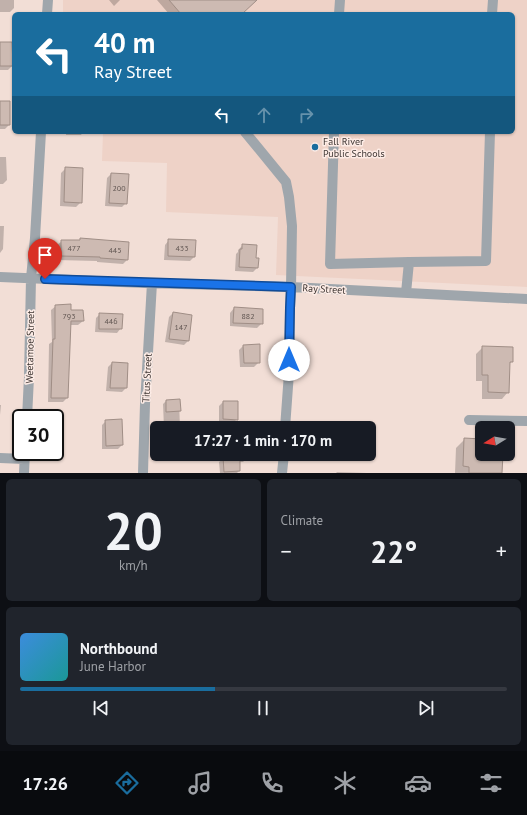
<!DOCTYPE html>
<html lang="en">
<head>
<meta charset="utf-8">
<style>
  body { margin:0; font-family:"PT Sans",sans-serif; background:#20242c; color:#f1f3f6; height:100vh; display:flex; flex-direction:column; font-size:15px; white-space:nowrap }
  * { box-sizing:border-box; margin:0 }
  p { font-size:13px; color:#9ea1a6 }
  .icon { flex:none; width:22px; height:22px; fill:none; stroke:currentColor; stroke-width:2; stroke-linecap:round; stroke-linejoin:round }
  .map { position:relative; height:473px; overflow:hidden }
  .details { display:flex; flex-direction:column; gap:6px; padding:6px; background:#0d0f14; flex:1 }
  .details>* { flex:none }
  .top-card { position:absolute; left:12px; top:12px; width:503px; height:122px; border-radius:6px; box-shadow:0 1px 3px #0004; background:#1a6d9e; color:#fff; overflow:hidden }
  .needle { width:26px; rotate:259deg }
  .tools { position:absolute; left:475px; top:421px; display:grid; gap:8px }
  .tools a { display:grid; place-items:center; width:40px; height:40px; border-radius:6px; background:#171b24; box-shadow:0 1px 3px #0004; font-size:20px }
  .speed { position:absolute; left:12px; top:409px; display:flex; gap:8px; font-size:20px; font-weight:700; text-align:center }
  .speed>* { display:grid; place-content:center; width:52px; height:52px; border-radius:50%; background:#171b24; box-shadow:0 1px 3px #0004; line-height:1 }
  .speed .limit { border:2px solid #111; border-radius:6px; background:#fff; color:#111 }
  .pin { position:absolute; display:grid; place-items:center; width:34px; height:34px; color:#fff; margin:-41px -17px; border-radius:50% 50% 50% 0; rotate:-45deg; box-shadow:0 0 4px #0007 }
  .pin .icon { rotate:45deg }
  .me { position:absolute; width:44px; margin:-22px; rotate:0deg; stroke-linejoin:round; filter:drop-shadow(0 0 3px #0008) }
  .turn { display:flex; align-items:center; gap:14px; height:84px; padding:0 16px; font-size:18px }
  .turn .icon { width:52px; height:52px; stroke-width:2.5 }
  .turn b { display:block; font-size:28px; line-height:34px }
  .lanes { display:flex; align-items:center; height:38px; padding:0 16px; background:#0003; justify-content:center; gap:20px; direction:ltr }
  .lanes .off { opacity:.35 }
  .big { font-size:30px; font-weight:600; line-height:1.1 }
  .details .tile { flex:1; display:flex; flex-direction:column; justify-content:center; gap:6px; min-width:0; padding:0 14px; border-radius:6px; background:#20242c }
  .details .dial { align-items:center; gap:0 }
  .dial b { font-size:52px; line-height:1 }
  .song { display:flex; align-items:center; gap:12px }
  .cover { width:48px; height:48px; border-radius:6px; background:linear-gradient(135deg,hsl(210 70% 55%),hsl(180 70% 35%)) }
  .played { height:4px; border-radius:2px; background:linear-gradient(90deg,#1a6d9e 40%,#363941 40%) }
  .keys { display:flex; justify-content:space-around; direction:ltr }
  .heat { display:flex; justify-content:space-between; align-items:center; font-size:22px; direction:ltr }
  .details .tiles { flex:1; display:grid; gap:6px; grid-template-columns:1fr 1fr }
  .tile:last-child { grid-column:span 2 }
  .trip { position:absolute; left:150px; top:421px; width:226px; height:40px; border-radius:6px; background:#171b24; box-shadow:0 1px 3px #0004; font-weight:600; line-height:40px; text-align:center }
  .tabs { display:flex; height:64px; justify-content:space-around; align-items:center; background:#090b0e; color:#9ea1a6 }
  .tabs .icon { width:28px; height:28px }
  .tabs .active { color:#1a6d9e }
  .tabs b { font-size:18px; color:#f1f3f6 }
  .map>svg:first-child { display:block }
  .built { fill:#eed2c7 }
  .shadow { fill:#0003 }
  .building { fill:#cdbab2; stroke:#a08e86 }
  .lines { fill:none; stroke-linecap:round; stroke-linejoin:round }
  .minor { stroke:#9fa6ac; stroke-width:10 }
  .route-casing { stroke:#114b97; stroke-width:10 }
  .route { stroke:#1a73e8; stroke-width:7 }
  .poi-dot { fill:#1a6d9e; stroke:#fdece6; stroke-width:1.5 }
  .labels { text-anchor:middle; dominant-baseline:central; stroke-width:3; stroke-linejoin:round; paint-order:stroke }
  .number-label { font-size:8px; fill:#625753 }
  .poi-label { font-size:10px; fill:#3e3633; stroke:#fdece6; text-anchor:start }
  .street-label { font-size:10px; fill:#3e3633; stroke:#fdece6 }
</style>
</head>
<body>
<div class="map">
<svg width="527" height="473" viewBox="0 0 527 473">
  <rect width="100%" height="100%" fill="#f2ded6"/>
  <!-- built -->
  <path class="built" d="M63 0H527V287L276 275 278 217 166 212 167 163 102 161 103 132H513V14H63Z"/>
  <!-- shadow -->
  <path class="shadow" d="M0 0H14V8L10 12H0Z
    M109 0H120L114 6Z
    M157 0H254L241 14H169Z
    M0 43 12 66 8 70H0Z
    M0 102H9V125L5 129H0Z
    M66 132H83L81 135H66Z
    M0 157H6L7 180 3 184H0Z
    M66 168 81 202 76 207 60 206 61 173Z
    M111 174 126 203 122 207 105 206 107 178Z
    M0 226H4L3 249 0 253Z
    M169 240 194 257 190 261 164 260 165 245Z
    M62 241 127 260 123 264 97 262V261L57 260V245Z
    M243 245 255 259 257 268 253 272 235 271 236 254 238 252V250Z
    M56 306 70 311 83 321 78 325H70L67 398 63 402H48L49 344 52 342 51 310Z
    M234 308 262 323 257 328 230 326V313Z
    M173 313 188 341 184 345 165 342 169 317Z
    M100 314 121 328 117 333 95 332 96 318Z
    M243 346 259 362 254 367H240L239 350Z
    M483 347 512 361 509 364 508 392 502 399H482V381H476V354Z
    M112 363 126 388 122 392 106 391 108 367Z
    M179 400 180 428H164L163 404 166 401Z
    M223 402 237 419 233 423H219V406Z
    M0 405H1L0 415Z
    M106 421 122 445 118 449H102V425Z
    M55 436 63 437 62 453 58 458 36 456V452H55Z
    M464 440H482V454H502L501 473H455L456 448Z
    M229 454H247V458L243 462H239V471L237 473H220L219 462 224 458H229Z
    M337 472 367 473H336Z"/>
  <!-- building -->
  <path class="building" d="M169 0H257L242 14H181Z
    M0 42H12L13 66H0Z
    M0 101H10V125H0Z
    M65 167 83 168 82 203 64 202Z
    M111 173 129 174 127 204 109 203Z
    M80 238 129 242 128 260 100 258V257L61 256V240H80Z
    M168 239 196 240 195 257 168 256Z
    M242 244 257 245 256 258H259L258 268 239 267 240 249H242Z
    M71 304V310H83L84 321H71L68 398H51L53 339H55V305Z
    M234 307 263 309V324L233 323Z
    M173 312 192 315 189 341 169 339Z
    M99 313 123 314 122 329H99Z
    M260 344V363H244L243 345Z
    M482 346 513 347V362H510L509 393 488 392V375H482Z
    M112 362 128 363 127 388H110Z
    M180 399 181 411 166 412V400Z
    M223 401H238V420L223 419Z
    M122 419 123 445 106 446 105 420Z
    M464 438 482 439V454H503L502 473H469V467L463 466Z
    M240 456V471L224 472 223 457Z"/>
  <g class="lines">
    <!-- minor -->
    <path class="minor" d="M47 14 48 0
      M339 14 340 0
      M492 14 493 0
      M245 132 286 182 289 197 292 226 291 287 290 308 289 373 285 428
      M334 132 330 264 409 262
      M0 277 144 283 291 287 527 299
      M406 293 409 262 486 261 490 132
      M27 418 29 377 31 278 35 238 41 132
      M469 420 527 421
      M0 458 24 459
      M24 473 25 452
      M143 473 145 404 152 283
      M282 473 284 454"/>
  </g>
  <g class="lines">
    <defs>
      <path id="route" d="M45 279 291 287 290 308 289 360"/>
    </defs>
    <!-- route casing -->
    <use href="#route" class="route-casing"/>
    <!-- route -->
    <use href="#route" class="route"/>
  </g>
  <!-- markers -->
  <circle class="poi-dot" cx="315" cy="147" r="4"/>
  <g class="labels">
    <!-- number labels -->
    <g class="number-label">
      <text x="119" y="188">200</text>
      <text x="74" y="248">477</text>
      <text x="182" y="248">433</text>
      <text x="115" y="250">445</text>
      <text x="69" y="316">793</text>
      <text x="248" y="316">882</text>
      <text x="111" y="321">446</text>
      <text x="181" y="327">147</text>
    </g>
    <!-- poi labels -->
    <g class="poi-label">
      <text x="323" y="141">Fall River<tspan x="323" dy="12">Public Schools</tspan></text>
    </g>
    <!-- street labels -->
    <g class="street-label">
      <text transform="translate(324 289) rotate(3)">Ray Street</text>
      <text transform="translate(30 347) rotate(-89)">Weetamoe Street</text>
      <text transform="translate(147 378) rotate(-87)">Titus Street</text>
    </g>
  </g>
</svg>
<div class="tools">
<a><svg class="needle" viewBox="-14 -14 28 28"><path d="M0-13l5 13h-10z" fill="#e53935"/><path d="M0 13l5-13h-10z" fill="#9ea1a6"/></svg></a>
</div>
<div class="speed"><div class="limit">30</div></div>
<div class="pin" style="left:45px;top:279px;background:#d93025"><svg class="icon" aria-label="arrive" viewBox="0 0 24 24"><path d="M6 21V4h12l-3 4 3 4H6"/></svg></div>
<svg class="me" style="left:289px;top:360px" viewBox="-20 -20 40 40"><circle r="19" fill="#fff"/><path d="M0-13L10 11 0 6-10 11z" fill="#1a73e8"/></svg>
<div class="trip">17:27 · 1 min · 170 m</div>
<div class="top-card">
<div class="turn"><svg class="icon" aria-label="left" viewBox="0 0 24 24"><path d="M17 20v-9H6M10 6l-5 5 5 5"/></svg><div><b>40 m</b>Ray Street</div></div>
<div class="lanes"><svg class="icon" aria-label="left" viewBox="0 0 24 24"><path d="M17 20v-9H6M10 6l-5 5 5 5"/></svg><svg class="icon off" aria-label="ahead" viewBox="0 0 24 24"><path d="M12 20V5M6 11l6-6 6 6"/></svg><svg class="icon off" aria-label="right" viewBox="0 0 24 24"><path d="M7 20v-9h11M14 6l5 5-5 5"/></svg></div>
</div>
</div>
<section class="details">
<div class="tiles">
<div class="tile dial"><b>20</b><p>km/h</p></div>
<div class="tile"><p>Climate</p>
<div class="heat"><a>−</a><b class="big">22°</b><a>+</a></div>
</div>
<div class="tile">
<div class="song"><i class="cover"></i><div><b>Northbound</b><p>June Harbor</p></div></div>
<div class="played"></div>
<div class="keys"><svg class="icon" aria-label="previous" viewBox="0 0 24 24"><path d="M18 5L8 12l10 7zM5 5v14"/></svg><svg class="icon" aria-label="pause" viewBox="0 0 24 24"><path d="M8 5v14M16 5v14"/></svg><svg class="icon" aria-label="next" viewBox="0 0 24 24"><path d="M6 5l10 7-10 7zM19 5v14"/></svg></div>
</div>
</div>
</section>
<nav class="tabs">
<b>17:26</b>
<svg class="icon active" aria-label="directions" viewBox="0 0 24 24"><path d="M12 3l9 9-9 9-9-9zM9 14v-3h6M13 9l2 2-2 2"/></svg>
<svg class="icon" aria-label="music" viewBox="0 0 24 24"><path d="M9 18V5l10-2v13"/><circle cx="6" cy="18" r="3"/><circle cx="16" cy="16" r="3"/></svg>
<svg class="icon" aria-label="phone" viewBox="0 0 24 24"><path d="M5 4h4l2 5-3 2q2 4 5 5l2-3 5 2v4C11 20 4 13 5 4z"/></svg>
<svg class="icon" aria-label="climate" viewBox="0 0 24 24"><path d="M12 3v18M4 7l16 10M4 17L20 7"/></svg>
<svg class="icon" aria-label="car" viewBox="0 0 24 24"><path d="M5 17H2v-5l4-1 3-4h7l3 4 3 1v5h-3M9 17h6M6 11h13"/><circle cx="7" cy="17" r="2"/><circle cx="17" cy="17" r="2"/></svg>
<svg class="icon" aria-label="filters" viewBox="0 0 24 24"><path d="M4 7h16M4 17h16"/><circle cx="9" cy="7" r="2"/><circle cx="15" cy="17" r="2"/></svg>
</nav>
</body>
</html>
